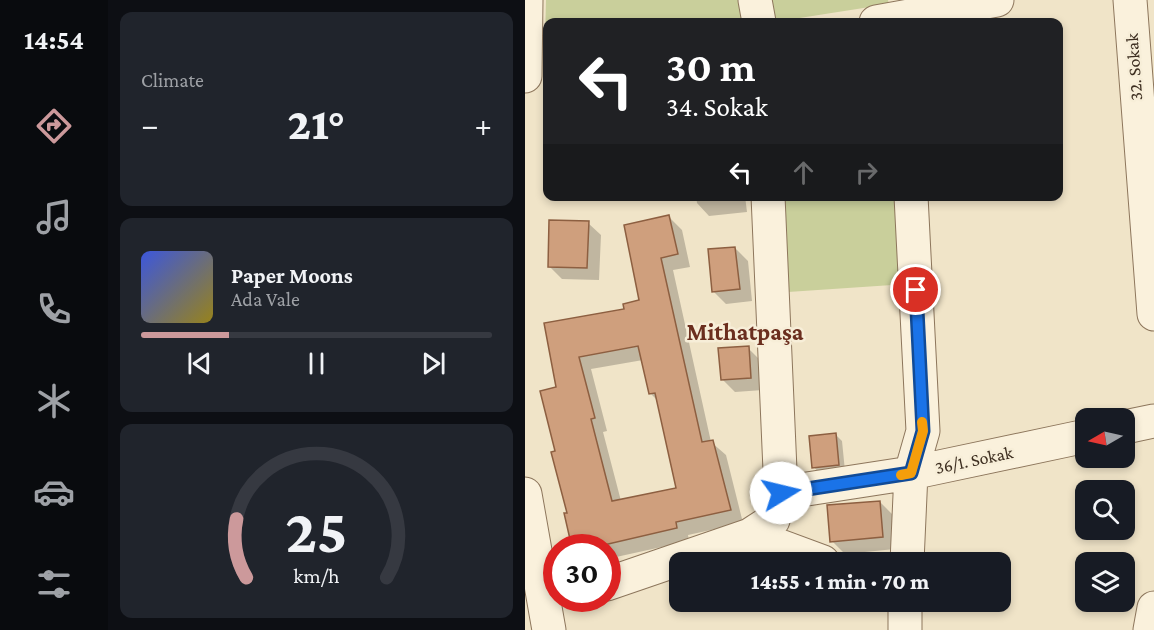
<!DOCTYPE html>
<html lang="en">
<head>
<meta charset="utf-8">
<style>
  body { margin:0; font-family:"Crimson Pro",serif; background:#20242c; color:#f1f3f6; height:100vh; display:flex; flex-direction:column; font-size:22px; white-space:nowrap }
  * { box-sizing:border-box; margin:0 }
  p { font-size:20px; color:#9ea1a6 }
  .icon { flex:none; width:33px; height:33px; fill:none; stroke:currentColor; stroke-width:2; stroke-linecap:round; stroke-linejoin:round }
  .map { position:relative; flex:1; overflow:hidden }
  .drawer { display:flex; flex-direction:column; gap:12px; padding:12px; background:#0d0f14; width:417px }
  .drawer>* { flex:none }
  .hud { position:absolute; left:18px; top:18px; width:520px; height:183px; border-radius:12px; box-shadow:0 3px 9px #0003; background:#202124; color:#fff; overflow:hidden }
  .needle { width:39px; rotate:261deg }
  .controls { position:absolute; left:550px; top:408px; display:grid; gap:12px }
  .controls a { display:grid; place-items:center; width:60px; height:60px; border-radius:12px; background:#171b24; box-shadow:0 3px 9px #0003; font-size:30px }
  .speed { position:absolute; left:18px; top:534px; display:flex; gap:12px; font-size:30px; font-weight:700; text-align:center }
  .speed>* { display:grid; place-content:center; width:78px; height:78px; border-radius:50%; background:#171b24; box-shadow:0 3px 9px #0003; line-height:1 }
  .speed .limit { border:9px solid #d22; background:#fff; color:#111 }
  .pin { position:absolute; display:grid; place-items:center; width:51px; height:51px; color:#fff; margin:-26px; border:3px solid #fff; border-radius:50%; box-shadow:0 2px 6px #0007 }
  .me { position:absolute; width:66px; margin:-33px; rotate:81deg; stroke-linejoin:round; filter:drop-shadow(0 0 4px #0008) }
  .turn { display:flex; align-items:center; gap:21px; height:126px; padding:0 24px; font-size:27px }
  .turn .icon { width:78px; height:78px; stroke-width:2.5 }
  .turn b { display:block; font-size:42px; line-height:51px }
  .lanes { display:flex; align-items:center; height:57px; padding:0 24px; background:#0003; justify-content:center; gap:30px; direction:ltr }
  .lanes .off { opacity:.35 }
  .big { font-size:45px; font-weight:800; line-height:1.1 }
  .drawer .card { flex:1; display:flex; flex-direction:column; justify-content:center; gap:9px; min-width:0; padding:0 21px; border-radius:12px; background:#20242c }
  .drawer .dial { align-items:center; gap:0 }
  .dial svg { height:156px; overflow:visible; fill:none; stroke:#363941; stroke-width:7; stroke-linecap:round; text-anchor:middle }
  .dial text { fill:#f1f3f6; stroke:none }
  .song { display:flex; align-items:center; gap:18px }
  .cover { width:72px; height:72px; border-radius:9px; background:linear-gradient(135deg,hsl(230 70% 55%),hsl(50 70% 35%)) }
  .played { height:6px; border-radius:3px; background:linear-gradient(90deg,#cc999b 25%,#363941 25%) }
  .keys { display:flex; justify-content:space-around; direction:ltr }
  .heat { display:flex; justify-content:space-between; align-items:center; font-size:33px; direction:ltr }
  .trip { position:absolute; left:144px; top:552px; width:342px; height:60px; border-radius:12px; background:#171b24; box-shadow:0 3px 9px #0003; font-weight:800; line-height:60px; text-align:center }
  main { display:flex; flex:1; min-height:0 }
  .dock { display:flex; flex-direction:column; width:108px; justify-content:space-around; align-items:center; background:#090b0e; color:#9ea1a6 }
  .dock .icon { width:42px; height:42px }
  .dock .active { color:#cc999b }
  .dock b { font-size:27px; color:#f1f3f6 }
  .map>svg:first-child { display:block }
  .green { fill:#c9cf9b }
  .shadow { fill:#0003; fill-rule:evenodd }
  .building { fill:#cf9f7d; stroke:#8d5f41; stroke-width:1.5; fill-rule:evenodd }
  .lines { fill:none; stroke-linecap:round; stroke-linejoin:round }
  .minor-casing { stroke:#8d765c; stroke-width:35 }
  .minor { stroke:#faf1dc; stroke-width:33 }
  .route-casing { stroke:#114b97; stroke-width:15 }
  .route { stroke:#1a73e8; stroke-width:10 }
  .slow { stroke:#f59e0b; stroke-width:10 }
  .labels { text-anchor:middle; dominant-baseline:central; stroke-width:5; stroke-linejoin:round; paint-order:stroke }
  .street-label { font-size:18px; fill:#3d2e20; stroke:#f7eed8 }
  .district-label { font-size:24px; font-weight:bold; fill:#6b2e1e; stroke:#f7eed8 }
</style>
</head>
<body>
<main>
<nav class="dock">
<b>14:54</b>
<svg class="icon active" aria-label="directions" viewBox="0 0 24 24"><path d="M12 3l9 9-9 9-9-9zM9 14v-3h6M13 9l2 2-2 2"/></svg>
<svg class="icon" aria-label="music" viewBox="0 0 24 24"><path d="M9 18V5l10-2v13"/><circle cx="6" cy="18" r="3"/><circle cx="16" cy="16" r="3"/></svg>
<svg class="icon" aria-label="phone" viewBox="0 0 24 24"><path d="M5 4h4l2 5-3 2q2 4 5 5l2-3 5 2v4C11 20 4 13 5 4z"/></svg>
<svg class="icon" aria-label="climate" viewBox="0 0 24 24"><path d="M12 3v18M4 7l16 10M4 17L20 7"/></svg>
<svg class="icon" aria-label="car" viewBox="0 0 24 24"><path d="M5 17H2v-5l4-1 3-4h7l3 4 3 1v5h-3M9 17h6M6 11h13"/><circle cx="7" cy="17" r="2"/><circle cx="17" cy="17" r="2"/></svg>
<svg class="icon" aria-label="filters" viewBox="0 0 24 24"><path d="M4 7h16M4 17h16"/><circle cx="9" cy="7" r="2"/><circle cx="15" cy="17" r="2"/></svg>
</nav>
<section class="drawer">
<div class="card"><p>Climate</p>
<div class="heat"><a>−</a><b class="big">21°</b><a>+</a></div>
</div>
<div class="card">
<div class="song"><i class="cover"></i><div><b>Paper Moons</b><p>Ada Vale</p></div></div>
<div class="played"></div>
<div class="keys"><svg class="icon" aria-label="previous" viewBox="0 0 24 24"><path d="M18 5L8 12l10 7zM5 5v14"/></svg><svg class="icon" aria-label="pause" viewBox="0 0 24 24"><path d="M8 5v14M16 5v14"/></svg><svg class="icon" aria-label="next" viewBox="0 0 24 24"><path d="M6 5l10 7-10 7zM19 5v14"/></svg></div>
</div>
<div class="card dial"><svg viewBox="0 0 100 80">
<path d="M14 69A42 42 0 1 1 86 69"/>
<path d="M14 69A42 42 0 0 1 9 39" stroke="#cc999b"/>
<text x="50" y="56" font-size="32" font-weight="700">25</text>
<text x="50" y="72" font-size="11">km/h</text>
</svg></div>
</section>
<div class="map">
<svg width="629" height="630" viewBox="0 0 629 630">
  <rect width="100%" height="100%" fill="#f0e4c8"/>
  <!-- green -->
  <path class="green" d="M21 0H219L222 22H22V75L19 76Z
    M245 0H363L364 4 249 22Z
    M257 197H376L382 284 263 292Z"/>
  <!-- shadow -->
  <path class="shadow" d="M171 196H220L222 212 184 216 172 203Z
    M144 217 157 230 165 267 148 270 186 442 201 455 218 523 163 535 164 541 82 559V548H49L32 452 33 388 21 324 101 310 116 301ZM118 360 125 393 133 401 152 489 96 501 78 432 82 431 66 369Z
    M63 223 76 235 74 280 37 279 24 266Z
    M210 248 223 261 227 301 201 304 188 291Z
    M223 348 236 361 238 390 210 392 197 379Z
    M310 434 317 441 320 471 295 474 289 467Z
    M355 502 368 515 370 549 320 554 307 541Z"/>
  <!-- building -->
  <path class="building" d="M144 215 153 254 136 258 177 442 188 440 206 510 151 522 152 528 66 548H47L39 513H42L26 452 30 451 15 391 31 387 19 323 99 309 98 304 114 300 99 225ZM113 346 124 394 130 393 151 488 87 501 66 419 70 418 54 357Z
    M24 220 64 221 62 268 23 267Z
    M210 247 215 289 187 292 183 249Z
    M224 346 226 378 196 380 193 348Z
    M311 433 314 465 287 468 284 436Z
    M355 501 358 537 305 542 302 505Z"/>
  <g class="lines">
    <defs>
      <path id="minor" d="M230 0 234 22
        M605 0 629 314
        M351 22 472 0
        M0 76 1 0
        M243 196 256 493
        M600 427 629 421
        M0 494 24 630
        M225 535 298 562
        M382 562 386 473 398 431 386 196
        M82 584 225 535 248 520 256 493 386 473 561 436
        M380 630V602
        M625 630 629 608"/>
    </defs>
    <!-- minor casing -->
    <use href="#minor" class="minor-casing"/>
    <!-- minor -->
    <use href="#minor" class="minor"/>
  </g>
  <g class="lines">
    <defs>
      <path id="route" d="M256 493 386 473 398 431 391 290"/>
    </defs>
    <!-- route casing -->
    <use href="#route" class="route-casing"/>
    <!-- route -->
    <use href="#route" class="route"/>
    <!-- slow -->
    <path class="slow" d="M376 475 386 473 398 431 397 422"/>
  </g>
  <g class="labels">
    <!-- street labels -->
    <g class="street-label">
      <text transform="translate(609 67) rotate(-94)">32. Sokak</text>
      <text transform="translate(449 460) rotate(-12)">36/1. Sokak</text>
    </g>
    <!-- district labels -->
    <g class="district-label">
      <text x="220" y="331">Mithatpaşa</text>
    </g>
  </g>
</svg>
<div class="controls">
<a><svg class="needle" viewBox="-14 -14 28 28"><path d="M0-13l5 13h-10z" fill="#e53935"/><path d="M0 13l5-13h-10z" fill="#9ea1a6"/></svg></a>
<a><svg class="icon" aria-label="search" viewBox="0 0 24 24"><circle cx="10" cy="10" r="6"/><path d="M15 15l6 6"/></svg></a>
<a><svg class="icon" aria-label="layers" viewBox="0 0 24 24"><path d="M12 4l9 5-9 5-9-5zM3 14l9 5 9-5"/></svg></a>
</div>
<div class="speed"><div class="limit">30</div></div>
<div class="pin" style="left:391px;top:290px;background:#d93025"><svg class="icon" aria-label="arrive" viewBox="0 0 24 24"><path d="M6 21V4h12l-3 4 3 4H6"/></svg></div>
<svg class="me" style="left:256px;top:493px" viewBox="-20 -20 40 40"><circle r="19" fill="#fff"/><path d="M0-13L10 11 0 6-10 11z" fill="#1a73e8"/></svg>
<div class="trip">14:55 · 1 min · 70 m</div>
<div class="hud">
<div class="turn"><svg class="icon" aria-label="left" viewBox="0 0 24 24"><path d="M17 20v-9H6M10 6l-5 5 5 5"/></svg><div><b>30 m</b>34. Sokak</div></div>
<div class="lanes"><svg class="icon" aria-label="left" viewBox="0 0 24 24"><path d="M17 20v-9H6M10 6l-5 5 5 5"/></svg><svg class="icon off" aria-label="ahead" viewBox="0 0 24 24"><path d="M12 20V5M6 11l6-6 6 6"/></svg><svg class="icon off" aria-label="right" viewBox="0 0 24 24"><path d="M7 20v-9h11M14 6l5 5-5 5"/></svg></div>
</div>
</div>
</main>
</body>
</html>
